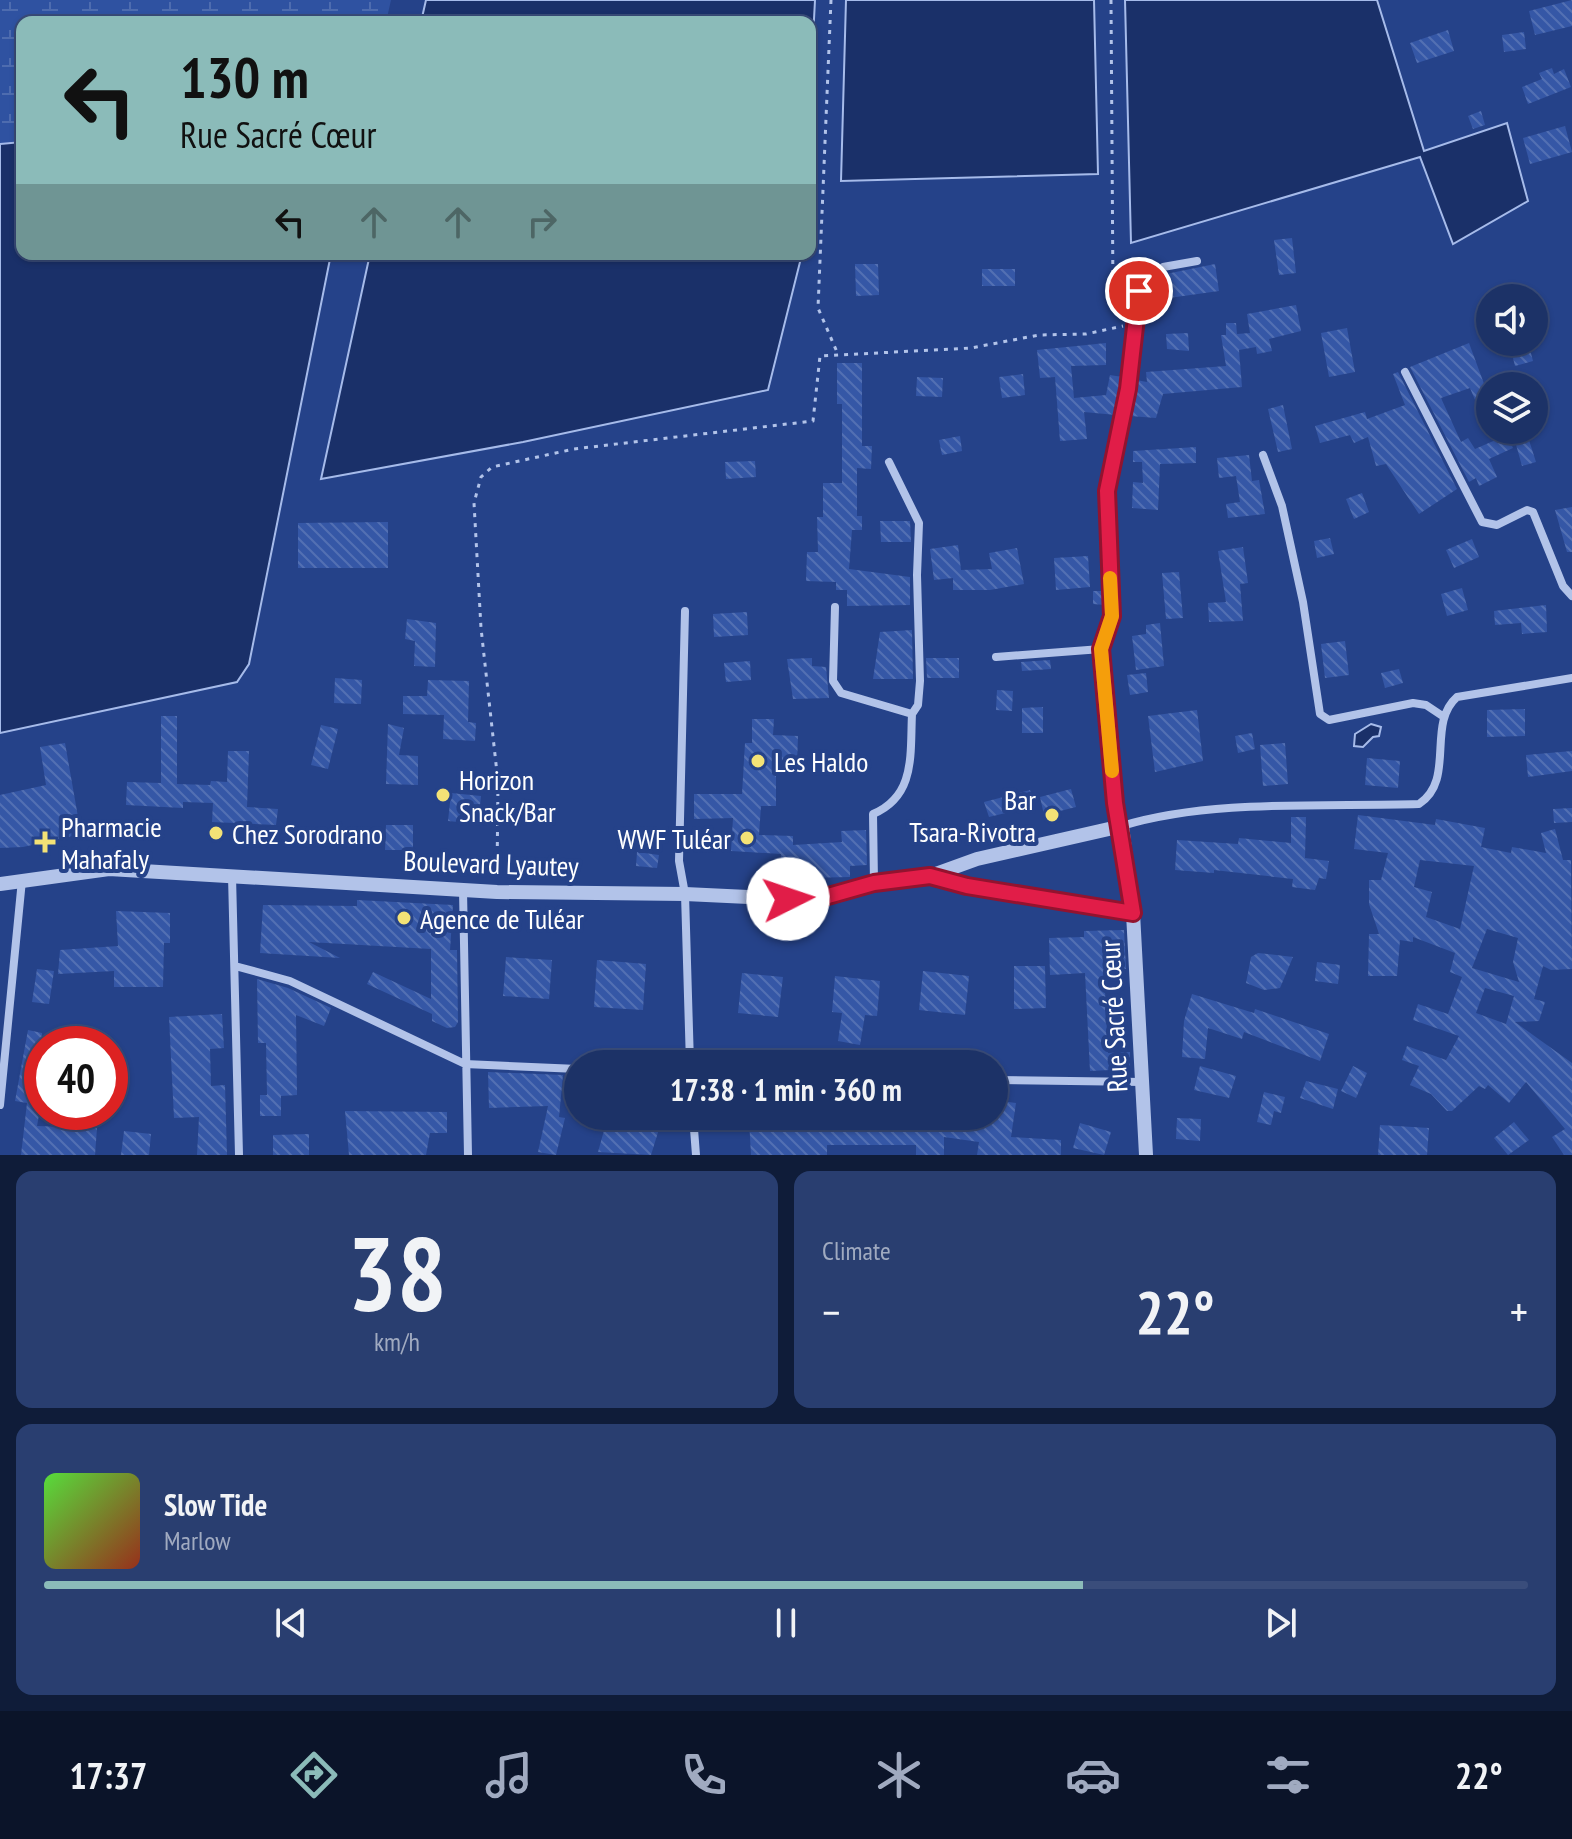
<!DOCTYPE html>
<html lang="en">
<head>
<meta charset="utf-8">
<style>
  body { margin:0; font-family:"PT Sans Narrow",sans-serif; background:#293e70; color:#f1f3f6; height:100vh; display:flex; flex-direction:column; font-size:30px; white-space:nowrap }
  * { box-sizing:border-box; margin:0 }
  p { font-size:26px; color:#a0aac0 }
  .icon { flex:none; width:44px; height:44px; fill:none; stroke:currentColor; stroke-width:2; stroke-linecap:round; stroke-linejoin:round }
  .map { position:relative; height:1155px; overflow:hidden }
  .sheet { display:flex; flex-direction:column; gap:16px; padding:16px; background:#0f1c39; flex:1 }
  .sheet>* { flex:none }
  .banner { position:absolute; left:16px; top:16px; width:800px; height:244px; border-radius:16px; box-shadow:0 2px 6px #0004,0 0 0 2px #3a4d7b; background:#8bbbb9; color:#111; overflow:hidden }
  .buttons { position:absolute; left:1476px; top:284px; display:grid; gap:16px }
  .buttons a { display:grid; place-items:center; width:72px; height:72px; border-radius:50%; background:#1c3267; box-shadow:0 2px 6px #0004,0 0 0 2px #3a4d7b; font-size:40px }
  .speed { position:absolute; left:24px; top:1026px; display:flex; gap:16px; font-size:40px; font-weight:700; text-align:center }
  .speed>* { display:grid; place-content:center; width:104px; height:104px; border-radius:50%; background:#1c3267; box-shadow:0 2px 6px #0004,0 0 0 2px #3a4d7b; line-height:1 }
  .speed .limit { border:12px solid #d22; background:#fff; color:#111 }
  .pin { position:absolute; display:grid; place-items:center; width:68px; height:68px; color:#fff; margin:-34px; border:4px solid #fff; border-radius:50%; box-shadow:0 2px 8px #0007 }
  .me { position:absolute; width:88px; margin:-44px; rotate:86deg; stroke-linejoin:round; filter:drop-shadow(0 0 6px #0008) }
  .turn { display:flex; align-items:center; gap:28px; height:168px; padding:0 32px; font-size:36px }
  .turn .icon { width:104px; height:104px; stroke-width:2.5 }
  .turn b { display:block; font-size:56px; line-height:68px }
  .lanes { display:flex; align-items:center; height:76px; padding:0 32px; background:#0003; justify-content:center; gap:40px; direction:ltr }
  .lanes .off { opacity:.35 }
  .big { font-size:60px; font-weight:800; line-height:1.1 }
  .sheet .tile { flex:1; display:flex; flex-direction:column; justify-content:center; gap:12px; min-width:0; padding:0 28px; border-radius:16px; background:#293e70 }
  .sheet .dial { align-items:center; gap:0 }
  .dial b { font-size:104px; line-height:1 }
  .song { display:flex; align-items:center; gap:24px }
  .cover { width:96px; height:96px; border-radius:12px; background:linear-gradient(135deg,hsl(110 70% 55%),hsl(10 70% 35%)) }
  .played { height:8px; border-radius:4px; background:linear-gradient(90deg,#8bbbb9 70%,#3a4d7b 70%) }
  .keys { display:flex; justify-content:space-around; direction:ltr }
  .heat { display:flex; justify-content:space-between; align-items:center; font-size:44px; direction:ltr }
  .sheet .tiles { flex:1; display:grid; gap:16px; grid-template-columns:1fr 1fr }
  .tile:last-child { grid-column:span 2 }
  .trip { position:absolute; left:564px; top:1050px; width:444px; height:80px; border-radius:40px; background:#1c3267; box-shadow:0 2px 6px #0004,0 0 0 2px #3a4d7b; font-weight:800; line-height:80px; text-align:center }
  .menu { display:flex; height:128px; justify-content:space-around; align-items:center; background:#0b1429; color:#a0aac0 }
  .menu .icon { width:56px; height:56px }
  .menu .current { color:#8bbbb9 }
  .menu b { font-size:36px; color:#f1f3f6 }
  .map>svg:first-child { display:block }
  .wetland { fill:url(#wetland-marsh) }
  .water { fill:#1a3069; stroke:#a6bbea; stroke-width:2 }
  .building { fill:url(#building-back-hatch); fill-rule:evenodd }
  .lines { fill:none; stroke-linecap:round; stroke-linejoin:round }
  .path { stroke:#b2c3e9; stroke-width:3; stroke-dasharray:4 6; stroke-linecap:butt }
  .minor { stroke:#b2c3e9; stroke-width:8 }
  .tertiary { stroke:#b2c3e9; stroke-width:14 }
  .route-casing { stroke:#92132f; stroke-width:20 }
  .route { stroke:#e11d48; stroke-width:14 }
  .slow { stroke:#f59e0b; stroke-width:14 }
  .poi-dot { fill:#f3e276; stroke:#254289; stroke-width:3 }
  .labels { text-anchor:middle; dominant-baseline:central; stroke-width:8; stroke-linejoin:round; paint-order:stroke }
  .poi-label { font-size:28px; fill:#fff; stroke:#254289; text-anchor:start }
  .street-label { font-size:28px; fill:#fff; stroke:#254289 }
</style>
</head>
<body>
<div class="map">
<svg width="1572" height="1155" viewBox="0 0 1572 1155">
  <defs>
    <pattern id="wetland-marsh" width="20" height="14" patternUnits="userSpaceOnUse" patternTransform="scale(2)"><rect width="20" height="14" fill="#2f52a1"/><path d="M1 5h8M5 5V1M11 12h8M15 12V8" fill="none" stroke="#4e6caf"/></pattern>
    <pattern id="building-back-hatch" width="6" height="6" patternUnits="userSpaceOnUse" patternTransform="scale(2)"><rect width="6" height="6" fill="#3557a6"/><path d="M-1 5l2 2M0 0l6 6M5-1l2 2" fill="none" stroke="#5370b3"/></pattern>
  </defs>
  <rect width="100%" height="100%" fill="#254289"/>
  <!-- wetland -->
  <path class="wetland" d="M0 0H391L386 22H22V142L0 144Z"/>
  <!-- water -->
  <path class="water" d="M426 0H815L810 96V22H421Z
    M846 0H1094L1098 174 841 181Z
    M1125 0H1377L1424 151 1507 123 1528 201 1453 244 1420 157 1131 243Z
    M22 142V254H331L249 664 237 682 0 733V144Z
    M370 254H802L768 390 523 442 321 479Z
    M1371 724 1381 727 1379 736 1373 737 1363 747 1354 746 1355 734Z"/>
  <!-- building -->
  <path class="building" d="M1572 0V26L1535 35 1529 11Z
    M1448 30 1454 51 1417 63 1410 43Z
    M1524 32 1526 49 1504 52 1502 35Z
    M1552 68 1554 74 1564 69 1571 87 1528 104 1522 87 1542 79 1539 73Z
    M1481 111 1485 125 1473 129 1468 116Z
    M1565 126 1572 152 1530 164 1523 138Z
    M1292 238 1296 273 1279 275 1274 240Z
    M855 264H878L879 295 856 296Z
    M1215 264 1219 291 1169 298 1166 274Z
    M982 269H1015V286H982Z
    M1296 305 1301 331 1269 339 1272 351 1257 354 1256 347 1239 350 1242 387 1163 394 1156 418 1130 416 1136 380 1147 382 1146 372 1226 366 1221 335H1226V323H1236L1237 334 1250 333 1247 314Z
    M1347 328 1355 372 1329 377 1321 333Z
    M1188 333 1189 351 1167 349 1166 334Z
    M1528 342 1533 361 1515 366 1510 346Z
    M1106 343V365L1071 366 1074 398 1106 395 1110 375 1122 377 1116 415 1084 412 1087 439 1060 441 1055 377 1040 378 1037 350Z
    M1469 343 1490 400V436L1470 388 1441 398 1461 442 1468 438 1475 449 1507 435 1513 448 1489 459 1497 477 1479 486 1476 478 1469 482 1410 367Z
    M837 363H862V446H872L871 469 857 468V516H862V530H852L849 569 910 577V605L847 606V590H836V582L806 581 807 552H818L817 517H823V483H842V404H837Z
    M1398 372 1457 489 1419 514 1386 464 1376 466 1368 437 1354 443 1350 435 1320 443 1315 426 1365 412 1367 419 1405 405 1393 374Z
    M1023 374 1025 395 1002 398 999 377Z
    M917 377 943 378 942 397 916 396Z
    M1283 405 1292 449 1278 452 1268 409Z
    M960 436 962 451 942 455 939 440Z
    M1528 437 1536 462 1522 466 1515 441Z
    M1196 447V463L1160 464 1158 510 1132 508 1133 482 1143 483 1142 462H1133V451Z
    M1249 455 1252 481 1259 480 1265 514 1228 518 1226 504 1240 502 1236 476 1219 478 1217 458Z
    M755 461 756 477 726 479 725 462Z
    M1362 493 1369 512 1354 519 1346 499Z
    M1572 507V552H1567L1555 510Z
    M880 521H910L911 542H881Z
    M388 522V568H298V523Z
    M1330 538 1334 554 1317 558 1314 541Z
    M1472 539 1479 557 1454 568 1446 550Z
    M958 545 961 570 992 569 989 553 1017 548 1024 584 990 590H953V578L934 580 930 549Z
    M1243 547 1248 583 1240 584 1243 621 1209 622 1208 603 1226 602 1218 551Z
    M1088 556 1090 587 1056 590 1054 558Z
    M1179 572 1183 618 1166 619 1162 573Z
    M1462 588 1468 610 1447 616 1441 594Z
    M1093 591H1104L1105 605 1093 604Z
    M1546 605 1547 632 1522 634 1521 623 1495 625 1494 611Z
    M747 612 748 635 714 637 713 614Z
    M407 619 436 623 435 667 414 666 415 641 405 639Z
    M1160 623 1164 666 1136 670 1132 636 1146 634V625Z
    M912 630 913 679H873L880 632Z
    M1345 641 1349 675 1325 678 1321 644Z
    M812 658V666L826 667 829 698 793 699 787 659Z
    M926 658H959V678H927Z
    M1050 660 1051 669 1022 671 1021 662Z
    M750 661 751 680 726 682 724 663Z
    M1399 669 1403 683 1385 688 1381 673Z
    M1146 673 1148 692 1130 695 1127 675Z
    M335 678 362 680 361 704 334 703Z
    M428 680 469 681 468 722 476 723 475 741 443 739 444 715 403 714V696H427Z
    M997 690 1013 691 1012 711 996 710Z
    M1043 707V733H1022V708Z
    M1525 709V736L1487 737V710Z
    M1197 710 1203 761 1155 772 1148 716Z
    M161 716H177V784L210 785 211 781 227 782 228 751H249L247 807 278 809 276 825 212 822 213 803 183 802V808L126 805 127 782 161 783Z
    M752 719H774L773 735 798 736 797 765 776 764V806H761L759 835 793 836V845L842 842 841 831 866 830 867 865 850 866V877L806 878 805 875 781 874V854L731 851 733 818 694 819V794H742L745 743H752Z
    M388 724 404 728 399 755 418 756V785L386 784Z
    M321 725 338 729 328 769 311 765Z
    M1252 733 1255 749 1238 753 1235 736Z
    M65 743 81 834 23 847 0 848V795L46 785 40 747Z
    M1285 743 1288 784 1263 786 1260 745Z
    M1572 751V771L1528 777 1526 755Z
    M1367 758 1400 761 1398 788 1365 785Z
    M1071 789 1076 807 1044 815 1040 797Z
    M1030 790 1034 806 989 817 984 802Z
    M451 793 481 796 478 824 448 821Z
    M1572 808V822L1554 823 1553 809Z
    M1358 815 1435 825 1436 819 1485 828 1481 847 1511 853 1512 847 1546 853 1541 833 1555 829 1563 860H1571L1572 969 1551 970 1543 966 1534 999 1545 1002 1539 1021 1515 1022 1572 1063V1155H1564L1552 1137 1565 1129 1526 1082 1509 1103 1488 1085 1485 1089 1479 1086 1452 1111H1447L1431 1094 1410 1085 1419 1066 1402 1060 1407 1046 1446 1060 1459 1036 1413 1020 1418 1004 1448 1014 1462 977 1450 972 1455 953 1413 937V942L1400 940 1397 976H1368L1369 934H1379L1369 904V880H1381L1388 853 1354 849ZM1420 860 1474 866 1460 929 1426 917 1432 892 1414 887ZM1487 929 1518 938 1513 962 1519 982 1472 968ZM1485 988 1514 996 1506 1024 1476 1013Z
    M1291 817H1306L1305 858 1329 861 1326 879 1319 878 1315 890 1292 887 1293 879 1214 870V873L1175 870 1177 840 1238 844 1239 838 1291 843Z
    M386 825H413V850H385Z
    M637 852 659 855 657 868 636 866Z
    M357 900 453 905 450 950H457L458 1022 455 1027 447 1028 432 1021V1014L367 984 373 972 431 999V949L309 942 340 958 260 953 263 905 357 906Z
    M116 911 170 913V943H164L163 987H114V971L58 974 60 950 118 946Z
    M1124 930 1126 969 1104 970 1108 1053 1130 1052V1069L1090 1071 1085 973 1050 975 1049 938 1084 937V931Z
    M1258 953 1293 957 1280 988 1264 990 1246 983 1251 957Z
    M506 957 552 960 549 999 503 996Z
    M597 960 646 964 643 1010 594 1007Z
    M1317 962 1340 965 1338 984 1315 981Z
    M1014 966H1045L1046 1008 1014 1009Z
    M37 969 54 971 49 1004 32 1002Z
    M923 971 969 976 965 1015 919 1010Z
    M742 973 783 977 778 1017 738 1013Z
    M835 976 880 981 877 1016 865 1015 860 1045 838 1041 842 1013 832 1012Z
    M257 979 288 988 331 1008 324 1026 296 1015 297 1095 281 1096V1116H260V1095H267L266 1043H258Z
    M1192 994 1254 1013 1255 1009 1329 1034 1320 1061 1244 1032 1242 1039 1208 1028 1205 1059 1182 1057 1184 1021Z
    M222 1014 224 1048 210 1049 211 1086 225 1085 227 1155H197L199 1117 174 1118 169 1017Z
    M28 1030 42 1033V1098L37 1126 97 1128 95 1155H21L27 1103 15 1101Z
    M1200 1066 1236 1076 1229 1098 1194 1090Z
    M1353 1066 1367 1073 1356 1098 1341 1091Z
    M488 1072 563 1075 559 1117 565 1118 556 1155 538 1152 548 1106 489 1108Z
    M1306 1081 1338 1089 1333 1109 1300 1098Z
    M1264 1092 1285 1097 1281 1113 1274 1111 1271 1125 1257 1122Z
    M994 1100 1016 1103 1011 1137 1061 1140V1155H977L979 1142 944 1137V1155H916V1145H827V1155H751L749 1119 785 1118V1129L844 1130 843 1116H994Z
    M345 1111 447 1112V1133H430L426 1155H349Z
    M608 1116H663L651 1155 598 1152Z
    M1177 1118 1201 1119 1200 1141 1176 1139Z
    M1514 1122 1529 1140 1508 1155 1494 1138Z
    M1080 1123 1111 1132 1104 1155 1073 1148Z
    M1380 1125 1429 1128 1427 1155H1378Z
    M124 1131 151 1134 149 1155H121Z
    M309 1134V1155H273V1135Z"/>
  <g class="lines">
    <!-- path -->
    <path class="path" d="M831 0 818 308 837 352
      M1111 0 1113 293 1123 319
      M497 876 498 782 481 628 474 503 481 477 492 467 574 449 813 421 820 356 971 348 1039 335 1086 334 1123 326"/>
    <!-- minor -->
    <path class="minor" d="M1405 372 1482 522 1497 525 1527 510 1533 512 1563 586 1572 596
      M1263 455 1282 506 1303 602 1320 714 1329 720 1413 703 1426 705 1444 717
      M889 462 919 523 917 575 920 681 918 705 912 714
      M835 607 833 681 841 693 912 714C910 754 916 796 873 814L874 883
      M685 611 679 861 685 894 690 1064
      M1101 649 1115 803 1122 826C1211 799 1325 807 1419 804 1456 780 1426 724 1457 697L1572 678
      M996 657 1101 649 1112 616 1107 491 1128 389 1139 291 1163 267 1197 261
      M232 876 239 1155
      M463 890 468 1155
      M235 966 290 981 465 1064 578 1069
      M994 1080 1143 1082
      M0 1105 22 880
      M693 1116 696 1155"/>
    <!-- tertiary -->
    <path class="tertiary" d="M931 876 967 886 1133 913
      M0 884 109 869 497 892 685 894 814 900 874 883 930 876 977 859 1122 826 1133 913 1146 1155"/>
  </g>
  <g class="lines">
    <defs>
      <path id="route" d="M788 899 814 900 874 883 930 876 967 886 1133 913 1115 803 1101 649 1112 616 1107 491 1128 389 1139 291"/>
    </defs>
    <!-- route casing -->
    <use href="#route" class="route-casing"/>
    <!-- route -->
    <use href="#route" class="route"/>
    <!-- slow -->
    <path class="slow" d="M1110 578 1112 616 1101 649 1112 771"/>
  </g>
  <!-- markers -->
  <g class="poi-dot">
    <circle cx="758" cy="761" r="8"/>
    <circle cx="443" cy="795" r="8"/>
    <circle cx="1052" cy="815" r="8"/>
    <circle cx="216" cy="833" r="8"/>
    <circle cx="747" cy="838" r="8"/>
    <path d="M41 830h8v8h8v8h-8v8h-8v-8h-8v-8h8z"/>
    <circle cx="404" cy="918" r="8"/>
  </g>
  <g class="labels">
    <!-- poi labels -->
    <g class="poi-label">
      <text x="774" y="761">Les Haldo</text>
      <text x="459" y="779">Horizon<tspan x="459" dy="32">Snack/Bar</tspan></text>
      <text x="1036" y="799" text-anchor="end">Bar<tspan x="1036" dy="32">Tsara-Rivotra</tspan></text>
      <text x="61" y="826">Pharmacie<tspan x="61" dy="32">Mahafaly</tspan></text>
      <text x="232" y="833">Chez Sorodrano</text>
      <text x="731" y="838" text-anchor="end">WWF Tuléar</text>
      <text x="420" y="918">Agence de Tuléar</text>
    </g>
    <!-- street labels -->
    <g class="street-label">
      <text transform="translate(491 863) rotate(2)">Boulevard Lyautey</text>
      <text transform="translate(1113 1016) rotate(-93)">Rue Sacré Cœur</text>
    </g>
  </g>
</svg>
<div class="buttons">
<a><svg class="icon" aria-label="sound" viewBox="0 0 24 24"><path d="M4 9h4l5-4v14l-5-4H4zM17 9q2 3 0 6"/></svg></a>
<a><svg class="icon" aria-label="layers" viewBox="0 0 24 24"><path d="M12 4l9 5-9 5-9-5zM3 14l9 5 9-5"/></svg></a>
</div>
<div class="speed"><div class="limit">40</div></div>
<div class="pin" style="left:1139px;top:291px;background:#d93025"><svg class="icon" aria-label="arrive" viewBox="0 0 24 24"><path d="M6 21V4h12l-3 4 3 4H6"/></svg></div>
<svg class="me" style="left:788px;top:899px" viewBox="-20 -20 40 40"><circle r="19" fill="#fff"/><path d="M0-13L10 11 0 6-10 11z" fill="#e11d48"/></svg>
<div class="trip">17:38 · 1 min · 360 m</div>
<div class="banner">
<div class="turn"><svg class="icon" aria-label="left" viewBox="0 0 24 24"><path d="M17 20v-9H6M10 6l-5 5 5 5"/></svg><div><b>130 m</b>Rue Sacré Cœur</div></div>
<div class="lanes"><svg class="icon" aria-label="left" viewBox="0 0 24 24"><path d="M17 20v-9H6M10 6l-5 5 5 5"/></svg><svg class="icon off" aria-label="ahead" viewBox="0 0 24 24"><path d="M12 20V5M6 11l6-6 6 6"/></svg><svg class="icon off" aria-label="ahead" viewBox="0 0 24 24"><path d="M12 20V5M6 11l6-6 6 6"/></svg><svg class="icon off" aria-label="right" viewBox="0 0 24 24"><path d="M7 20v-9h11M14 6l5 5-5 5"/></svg></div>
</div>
</div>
<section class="sheet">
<div class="tiles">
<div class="tile dial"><b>38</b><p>km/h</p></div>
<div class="tile"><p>Climate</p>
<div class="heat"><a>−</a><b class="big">22°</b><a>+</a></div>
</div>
<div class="tile">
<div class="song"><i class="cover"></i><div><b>Slow Tide</b><p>Marlow</p></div></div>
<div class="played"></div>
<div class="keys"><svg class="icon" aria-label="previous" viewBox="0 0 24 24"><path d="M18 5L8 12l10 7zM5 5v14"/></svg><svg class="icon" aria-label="pause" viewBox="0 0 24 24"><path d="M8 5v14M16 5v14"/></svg><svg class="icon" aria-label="next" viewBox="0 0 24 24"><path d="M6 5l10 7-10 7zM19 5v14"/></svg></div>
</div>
</div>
</section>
<nav class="menu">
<b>17:37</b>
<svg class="icon current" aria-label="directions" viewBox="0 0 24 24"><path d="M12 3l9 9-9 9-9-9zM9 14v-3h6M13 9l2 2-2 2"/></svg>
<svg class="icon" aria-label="music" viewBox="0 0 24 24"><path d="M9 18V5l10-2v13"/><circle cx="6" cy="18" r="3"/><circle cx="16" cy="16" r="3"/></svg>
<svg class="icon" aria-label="phone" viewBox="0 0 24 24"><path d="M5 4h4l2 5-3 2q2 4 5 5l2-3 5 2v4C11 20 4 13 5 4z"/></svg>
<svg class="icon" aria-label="climate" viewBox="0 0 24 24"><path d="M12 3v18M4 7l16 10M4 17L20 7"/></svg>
<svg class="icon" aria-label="car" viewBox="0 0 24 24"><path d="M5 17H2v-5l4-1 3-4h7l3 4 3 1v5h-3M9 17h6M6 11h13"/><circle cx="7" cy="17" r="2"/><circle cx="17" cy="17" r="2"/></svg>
<svg class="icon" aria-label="filters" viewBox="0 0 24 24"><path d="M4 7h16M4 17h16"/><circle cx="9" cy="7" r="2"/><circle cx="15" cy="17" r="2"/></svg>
<b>22°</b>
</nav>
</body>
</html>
